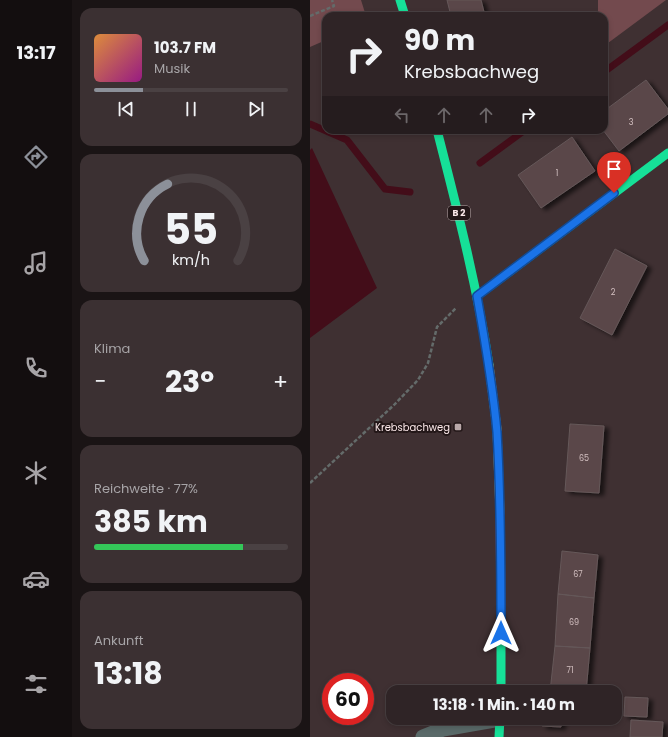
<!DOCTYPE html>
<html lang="de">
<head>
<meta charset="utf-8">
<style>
  body { margin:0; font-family:Poppins,sans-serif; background:#3b3032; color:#f1f3f6; height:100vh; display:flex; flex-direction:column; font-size:15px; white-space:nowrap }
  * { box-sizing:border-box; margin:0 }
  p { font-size:13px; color:#a7a4a7 }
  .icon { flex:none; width:22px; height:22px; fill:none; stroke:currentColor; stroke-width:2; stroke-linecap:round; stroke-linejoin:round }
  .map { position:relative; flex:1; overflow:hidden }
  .panel { display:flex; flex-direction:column; gap:8px; padding:8px; background:#1a1415; width:238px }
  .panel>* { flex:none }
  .hud { position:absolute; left:12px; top:12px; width:286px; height:122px; border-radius:12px; box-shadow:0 2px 6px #0003,0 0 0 1px #4a4143; background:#2f2426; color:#f1f3f6; overflow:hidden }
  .speed { position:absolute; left:12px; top:673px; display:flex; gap:8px; font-size:20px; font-weight:700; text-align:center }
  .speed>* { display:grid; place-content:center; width:52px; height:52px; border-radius:50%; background:#2f2426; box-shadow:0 2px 6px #0003,0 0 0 1px #4a4143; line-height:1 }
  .speed .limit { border:6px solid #d22; background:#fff; color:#111 }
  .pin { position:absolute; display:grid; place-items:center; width:34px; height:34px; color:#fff; margin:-41px -17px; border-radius:50% 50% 50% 0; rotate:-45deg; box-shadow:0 0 4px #0007 }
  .pin .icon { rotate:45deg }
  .me { position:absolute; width:44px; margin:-22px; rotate:0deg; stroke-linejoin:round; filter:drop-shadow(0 0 3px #0008) }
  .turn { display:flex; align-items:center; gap:14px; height:84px; padding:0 16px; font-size:18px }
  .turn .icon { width:52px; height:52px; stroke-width:2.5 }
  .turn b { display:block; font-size:28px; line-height:34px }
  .lanes { display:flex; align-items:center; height:38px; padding:0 16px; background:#0003; justify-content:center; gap:20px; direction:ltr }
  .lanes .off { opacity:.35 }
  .big { font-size:30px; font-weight:700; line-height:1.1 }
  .panel .tile { flex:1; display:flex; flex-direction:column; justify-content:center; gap:6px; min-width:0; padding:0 14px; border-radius:12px; background:#3b3032 }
  .panel .dial { align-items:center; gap:0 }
  .dial svg { height:104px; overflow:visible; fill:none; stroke:#4a4143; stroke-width:7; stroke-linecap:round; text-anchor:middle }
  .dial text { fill:#f1f3f6; stroke:none }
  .song { display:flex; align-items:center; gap:12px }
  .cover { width:48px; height:48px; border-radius:6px; background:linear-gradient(135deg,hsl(30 70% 55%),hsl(310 70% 35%)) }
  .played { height:4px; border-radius:2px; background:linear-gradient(90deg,#8c9099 25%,#4a4143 25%) }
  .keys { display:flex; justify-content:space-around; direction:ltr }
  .heat { display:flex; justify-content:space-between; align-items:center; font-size:22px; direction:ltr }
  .charge { height:6px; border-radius:3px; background:linear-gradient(90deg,#34c759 77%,#4a4143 0) }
  .trip { position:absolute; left:76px; top:685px; width:236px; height:40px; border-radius:12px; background:#2f2426; box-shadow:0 2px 6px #0003,0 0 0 1px #4a4143; font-weight:700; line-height:40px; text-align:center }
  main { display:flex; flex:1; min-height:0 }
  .menu { display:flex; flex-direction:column; width:72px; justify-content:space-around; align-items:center; background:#130e0f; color:#a7a4a7 }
  .menu .icon { width:28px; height:28px }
  .menu .selected { color:#8c9099 }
  .menu b { font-size:18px; color:#f1f3f6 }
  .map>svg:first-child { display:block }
  .green { fill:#734a4e }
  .water { fill:#430d19 }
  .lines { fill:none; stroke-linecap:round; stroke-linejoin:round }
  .stream { stroke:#430d19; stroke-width:7 }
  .building { fill:#5a4649; stroke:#655859; filter:url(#shadow) }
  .path { stroke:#646b6a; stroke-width:2.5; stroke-dasharray:4 2; stroke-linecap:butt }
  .lane { stroke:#5a6a69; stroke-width:15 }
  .fast { stroke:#16e098; stroke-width:9 }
  .slow { stroke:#ffcf43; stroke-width:9 }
  .jam { stroke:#f24e42; stroke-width:9 }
  .route-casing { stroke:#114b97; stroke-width:10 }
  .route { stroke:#1a73e8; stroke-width:7 }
  .poi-dot { fill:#b9a8a9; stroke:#231718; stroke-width:1.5 }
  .labels { text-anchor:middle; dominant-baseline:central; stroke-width:4; stroke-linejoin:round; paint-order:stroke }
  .number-label { font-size:8px; fill:#d3c0c1 }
  .shield { fill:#231718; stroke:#baa9aa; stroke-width:1 }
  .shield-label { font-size:9px; font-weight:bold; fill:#fbe8e9 }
  .poi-label { font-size:10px; fill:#fbe8e9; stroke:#231718; text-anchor:end }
</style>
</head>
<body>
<main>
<nav class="menu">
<b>13:17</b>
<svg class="icon selected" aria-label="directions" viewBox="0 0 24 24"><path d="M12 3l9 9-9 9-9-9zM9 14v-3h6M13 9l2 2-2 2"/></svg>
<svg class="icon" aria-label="music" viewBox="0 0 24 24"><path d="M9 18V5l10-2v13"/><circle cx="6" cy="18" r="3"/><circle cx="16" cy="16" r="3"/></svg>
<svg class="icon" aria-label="phone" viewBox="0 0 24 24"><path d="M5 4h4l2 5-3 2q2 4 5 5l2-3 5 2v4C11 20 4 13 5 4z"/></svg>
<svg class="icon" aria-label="climate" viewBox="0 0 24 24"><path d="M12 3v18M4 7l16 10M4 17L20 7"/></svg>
<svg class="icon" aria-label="car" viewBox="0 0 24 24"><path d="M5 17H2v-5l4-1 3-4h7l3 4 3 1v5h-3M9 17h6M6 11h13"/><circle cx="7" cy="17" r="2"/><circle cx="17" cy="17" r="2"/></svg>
<svg class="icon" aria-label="filters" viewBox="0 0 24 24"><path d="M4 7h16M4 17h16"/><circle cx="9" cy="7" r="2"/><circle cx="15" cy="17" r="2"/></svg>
</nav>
<section class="panel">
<div class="tile">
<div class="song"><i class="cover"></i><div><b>103.7 FM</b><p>Musik</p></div></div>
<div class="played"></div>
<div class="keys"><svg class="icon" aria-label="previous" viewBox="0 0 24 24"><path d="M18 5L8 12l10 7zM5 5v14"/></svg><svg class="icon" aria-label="pause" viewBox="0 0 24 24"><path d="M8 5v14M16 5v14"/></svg><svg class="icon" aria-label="next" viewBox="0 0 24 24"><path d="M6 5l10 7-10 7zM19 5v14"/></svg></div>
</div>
<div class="tile dial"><svg viewBox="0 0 100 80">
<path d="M14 69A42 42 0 1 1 86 69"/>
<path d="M14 69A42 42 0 0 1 32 10" stroke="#8c9099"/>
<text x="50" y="56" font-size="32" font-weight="700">55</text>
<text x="50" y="72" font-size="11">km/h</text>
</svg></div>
<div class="tile"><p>Klima</p>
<div class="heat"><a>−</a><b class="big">23°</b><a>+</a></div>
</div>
<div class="tile"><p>Reichweite · 77%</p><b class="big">385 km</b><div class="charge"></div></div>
<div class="tile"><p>Ankunft</p><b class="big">13:18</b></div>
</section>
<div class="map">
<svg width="358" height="737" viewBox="0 0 358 737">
  <defs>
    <filter id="shadow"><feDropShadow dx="4.5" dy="2.5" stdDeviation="2" flood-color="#0009"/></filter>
  </defs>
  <rect width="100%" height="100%" fill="#3f3032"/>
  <!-- green -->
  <path class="green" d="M0 0H51L56 16H16V40L0 47Z
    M288 0H356L294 46V16H288Z"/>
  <!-- water -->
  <path class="water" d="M2 148 67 288 0 338V150Z"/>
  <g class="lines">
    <!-- stream -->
    <path class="stream" d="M294 72 358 25
      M0 124 37 140 75 189 100 192
      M170 163 215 130"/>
  </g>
  <!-- building -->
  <path class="building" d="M137 0H171L175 16H141Z
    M336 80 358 109V114L309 151 293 130H294V111Z
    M262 137 285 171 231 208 208 175Z
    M305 249 337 266 302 335 270 318Z
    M260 424 294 426 289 493 255 491Z
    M252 551 288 555 284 598 248 594Z
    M248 594 284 598 280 648 245 646Z
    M245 646 280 648 276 692H240Z
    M315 697 338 698 337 717 314 716Z
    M233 718H251V727L232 726Z
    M321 720 353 722 352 737H320Z"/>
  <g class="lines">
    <!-- path -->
    <path class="path" d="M0 16 24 6 22 0
      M0 483 84 405 108 380 118 363 127 327 146 308"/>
    <!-- lane -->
    <path class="lane" d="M113 737 133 729 190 719"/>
    <!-- fast -->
    <path class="fast" d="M90 0 95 16
      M127 130C147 208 167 286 179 365
      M167 296 358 153
      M191 692V611
      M189 737 190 718"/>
    <!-- slow -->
    <path class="slow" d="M179 365 187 429 190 513"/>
    <!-- jam -->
    <path class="jam" d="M190 513 191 611"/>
  </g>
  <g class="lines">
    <defs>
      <path id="route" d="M191 633C191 566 191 499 187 432 183 386 175 341 167 296L304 193"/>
    </defs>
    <!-- route casing -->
    <use href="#route" class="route-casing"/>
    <!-- route -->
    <use href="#route" class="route"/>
  </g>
  <!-- markers -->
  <rect class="poi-dot" x="144" y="423" width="8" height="8" rx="2"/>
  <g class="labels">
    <!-- number labels -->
    <g class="number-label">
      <text x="321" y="122">3</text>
      <text x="247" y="173">1</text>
      <text x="303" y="292">2</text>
      <text x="274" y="458">65</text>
      <text x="268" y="574">67</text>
      <text x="264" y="622">69</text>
      <text x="260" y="670">71</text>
    </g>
    <!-- shield labels -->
    <rect class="shield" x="138" y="206" width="22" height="14" rx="3"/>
    <g class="shield-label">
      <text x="149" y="213">B 2</text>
    </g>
    <!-- poi labels -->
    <g class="poi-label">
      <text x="140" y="427">Krebsbachweg</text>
    </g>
  </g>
</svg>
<div class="speed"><div class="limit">60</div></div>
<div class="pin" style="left:304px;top:193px;background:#d93025"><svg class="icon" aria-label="arrive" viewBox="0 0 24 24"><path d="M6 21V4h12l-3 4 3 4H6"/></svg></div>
<svg class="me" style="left:191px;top:633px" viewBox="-20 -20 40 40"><path d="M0-17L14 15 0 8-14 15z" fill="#1a73e8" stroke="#fff" stroke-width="4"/></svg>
<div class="trip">13:18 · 1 Min. · 140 m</div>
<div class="hud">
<div class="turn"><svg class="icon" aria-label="right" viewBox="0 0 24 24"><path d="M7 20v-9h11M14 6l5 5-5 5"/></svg><div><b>90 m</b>Krebsbachweg</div></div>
<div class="lanes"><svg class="icon off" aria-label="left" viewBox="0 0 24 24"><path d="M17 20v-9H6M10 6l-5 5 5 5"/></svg><svg class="icon off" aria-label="ahead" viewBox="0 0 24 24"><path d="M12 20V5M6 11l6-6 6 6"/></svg><svg class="icon off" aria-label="ahead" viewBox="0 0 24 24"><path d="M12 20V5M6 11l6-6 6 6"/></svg><svg class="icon" aria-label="right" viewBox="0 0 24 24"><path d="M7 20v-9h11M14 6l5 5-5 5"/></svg></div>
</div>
</div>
</main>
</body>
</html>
